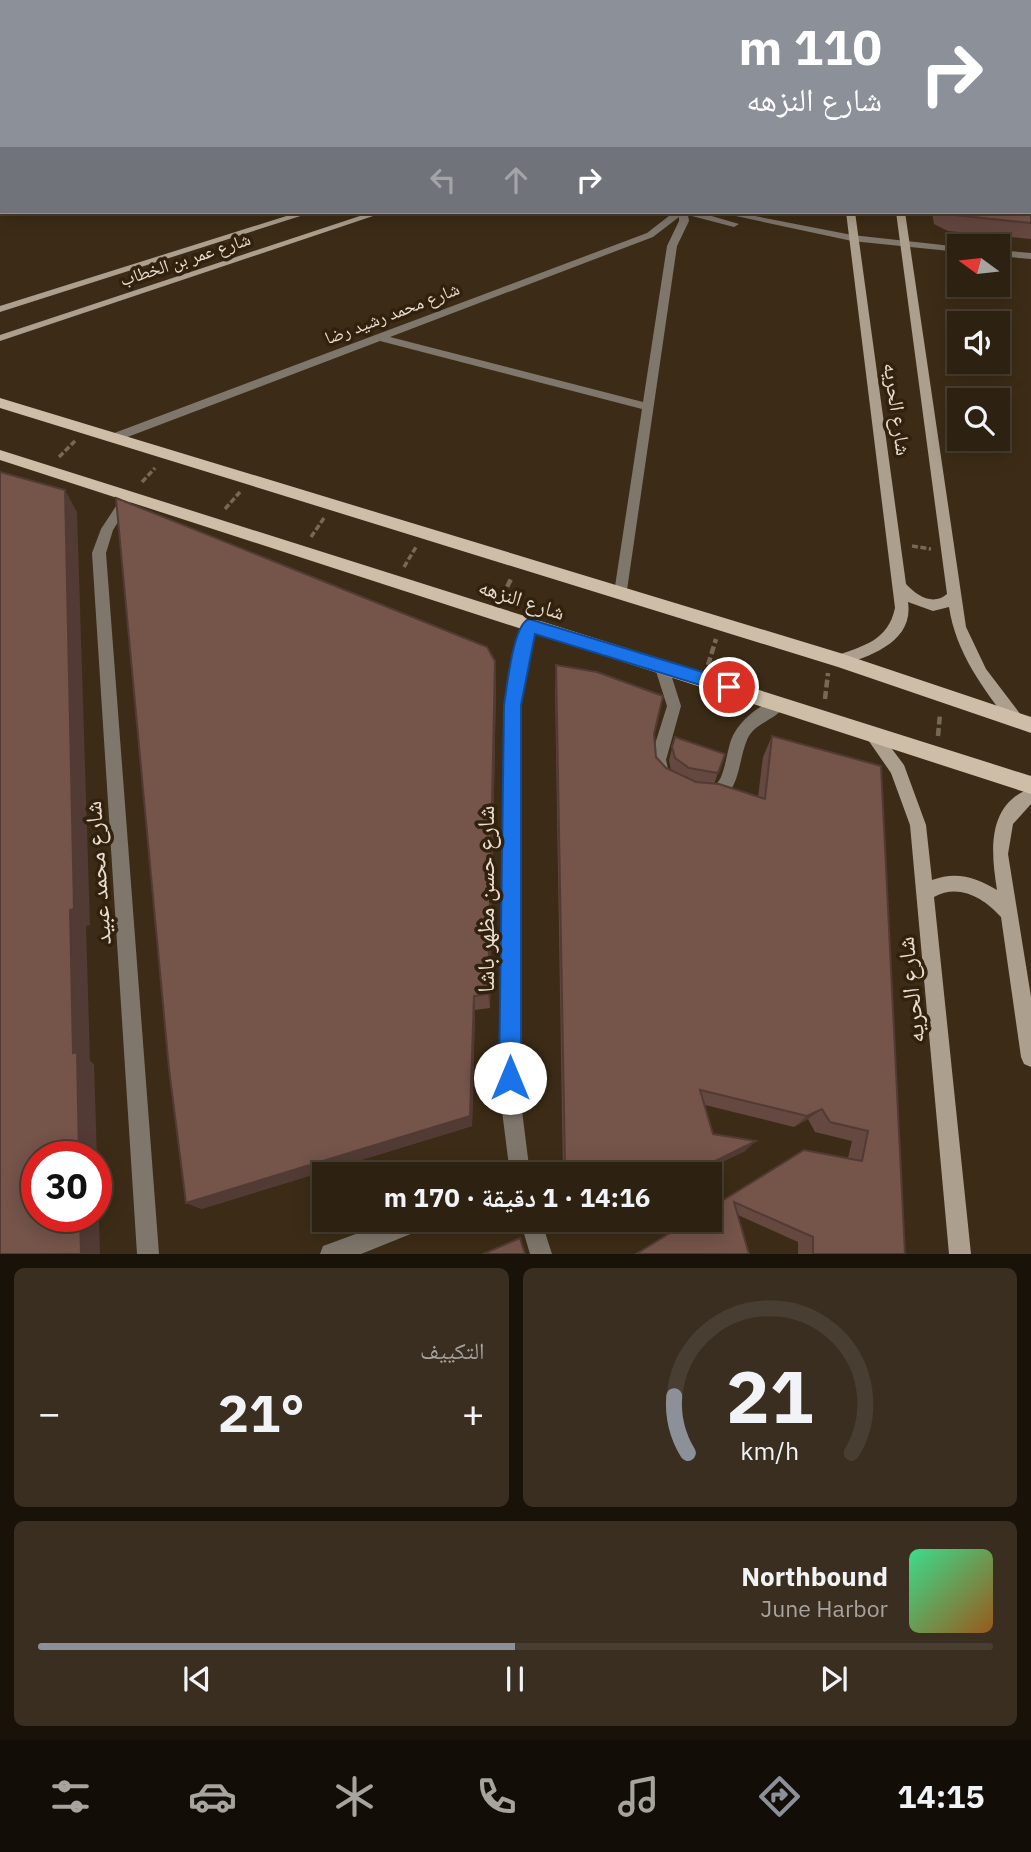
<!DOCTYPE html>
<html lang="ar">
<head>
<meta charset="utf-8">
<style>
  body { margin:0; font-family:"IBM Plex Sans","Noto Naskh Arabic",sans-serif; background:#392e1f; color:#f1f3f6; direction:rtl; height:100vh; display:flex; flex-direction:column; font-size:26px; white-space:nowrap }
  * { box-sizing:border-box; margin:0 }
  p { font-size:23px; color:#a7a39f }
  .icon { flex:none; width:38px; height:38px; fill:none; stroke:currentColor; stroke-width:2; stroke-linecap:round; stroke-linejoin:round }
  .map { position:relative; height:1254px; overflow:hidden; direction:ltr }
  .side { display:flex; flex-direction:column; gap:14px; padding:14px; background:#191209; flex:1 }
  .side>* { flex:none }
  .guide { position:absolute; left:0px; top:0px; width:1032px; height:214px; box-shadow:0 4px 18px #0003,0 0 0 2px #483e31; direction:rtl; background:#8c9099; color:#fff; overflow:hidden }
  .needle { width:46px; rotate:285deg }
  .buttons { position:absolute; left:947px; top:234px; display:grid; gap:14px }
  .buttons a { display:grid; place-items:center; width:63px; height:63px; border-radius:0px; background:#2d2111; box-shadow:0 4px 18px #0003,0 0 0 2px #483e31; font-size:35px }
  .speed { position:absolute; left:21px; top:1141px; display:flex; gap:14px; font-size:35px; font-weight:700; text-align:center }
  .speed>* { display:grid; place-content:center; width:91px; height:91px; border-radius:50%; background:#2d2111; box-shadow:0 4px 18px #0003,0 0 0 2px #483e31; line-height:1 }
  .speed .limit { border:10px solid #d22; background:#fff; color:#111 }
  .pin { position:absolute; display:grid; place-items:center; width:60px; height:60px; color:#fff; margin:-30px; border:4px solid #fff; border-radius:50%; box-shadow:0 2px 7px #0007 }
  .me { position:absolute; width:77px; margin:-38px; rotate:0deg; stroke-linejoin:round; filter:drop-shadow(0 0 5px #0008) }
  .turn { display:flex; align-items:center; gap:24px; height:147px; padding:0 35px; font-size:32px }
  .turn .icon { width:91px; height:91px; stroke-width:2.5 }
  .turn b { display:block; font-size:49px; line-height:60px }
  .lanes { display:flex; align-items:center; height:66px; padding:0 35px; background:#0003; justify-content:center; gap:35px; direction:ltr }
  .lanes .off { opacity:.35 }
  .big { font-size:52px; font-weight:800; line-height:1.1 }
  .side .tile { flex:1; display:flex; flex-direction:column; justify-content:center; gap:10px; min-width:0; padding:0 24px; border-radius:10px; background:#392e1f }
  .side .dial { align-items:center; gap:0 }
  .dial svg { height:182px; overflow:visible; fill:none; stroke:#483e31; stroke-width:7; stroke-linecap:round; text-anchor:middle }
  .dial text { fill:#f1f3f6; stroke:none }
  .song { display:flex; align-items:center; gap:21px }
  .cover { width:84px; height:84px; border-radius:10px; background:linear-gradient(135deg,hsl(150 70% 55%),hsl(30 70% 35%)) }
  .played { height:7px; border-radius:4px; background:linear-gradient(90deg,#8c9099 50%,#483e31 50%) }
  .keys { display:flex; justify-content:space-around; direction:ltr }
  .heat { display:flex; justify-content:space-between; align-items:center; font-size:38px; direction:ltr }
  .side .tiles { flex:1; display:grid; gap:14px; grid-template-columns:1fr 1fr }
  .tile:last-child { grid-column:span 2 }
  .trip { position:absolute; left:312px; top:1162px; width:410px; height:70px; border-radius:0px; background:#2d2111; box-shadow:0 4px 18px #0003,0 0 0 2px #483e31; font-weight:800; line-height:70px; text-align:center; direction:rtl }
  .dock { display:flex; height:112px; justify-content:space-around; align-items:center; background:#120d07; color:#a7a39f }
  .dock .icon { width:49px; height:49px }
  .dock .on { color:#8c9099 }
  .dock b { font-size:32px; color:#f1f3f6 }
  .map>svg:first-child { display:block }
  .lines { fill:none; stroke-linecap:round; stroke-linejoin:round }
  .path-far1 { stroke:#776957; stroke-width:3.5; stroke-dasharray:6 2.5; stroke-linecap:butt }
  .path { stroke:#776957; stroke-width:4.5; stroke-dasharray:8 3.5; stroke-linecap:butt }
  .lane { fill:#7f776c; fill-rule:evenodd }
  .street { fill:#7f776c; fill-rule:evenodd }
  .secondary { fill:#ac9f8e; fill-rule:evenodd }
  .primary { fill:#cebea8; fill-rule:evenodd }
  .wall { fill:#654840 }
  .shaded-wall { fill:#523b34 }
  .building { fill:#75544a; stroke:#523b34; stroke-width:2 }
  .route { fill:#1a73e8; stroke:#114b97; stroke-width:2 }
  .labels { text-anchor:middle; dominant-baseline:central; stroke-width:7; stroke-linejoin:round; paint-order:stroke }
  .far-street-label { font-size:18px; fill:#e8ddd1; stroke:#32220d }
  .street-label { font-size:21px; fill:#e8ddd1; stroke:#32220d }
  .near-street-label { font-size:24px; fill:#e8ddd1; stroke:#32220d }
</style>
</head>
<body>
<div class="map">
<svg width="1031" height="1254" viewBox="0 0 1031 1254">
  <rect width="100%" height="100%" fill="#3c2c17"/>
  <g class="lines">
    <!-- path-far1 -->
    <path class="path-far1" d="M59 457 75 441
      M142 482 155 468
      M225 509 240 492
      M311 537 324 518
      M912 546 931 549
      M404 567 416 547"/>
    <!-- path -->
    <path class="path" d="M502 597 512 577
      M708 665 716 639
      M825 699 828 673
      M938 736 940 714"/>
    <!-- lane -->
    <path class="lane" d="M661 659 666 661 668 665 681 706 666 760 670 777 668 782 662 784 656 782 650 760 667 706 654 665 656 661Z
      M779 698 784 700 786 704C778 720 754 722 747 740 737 764 741 794 712 804L706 802 704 797C708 788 717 787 721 777 726 765 727 752 731 740 739 720 759 705 779 698Z"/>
    <!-- street -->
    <path class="street" d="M101 0H107L100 2Z
      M191 0H197V2H191Z
      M286 0H293L294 2H287Z
      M390 0H397L399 2H391Z
      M604 0H612L614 2H605Z
      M720 0H726V2H720Z
      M970 0H976L977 2H971Z
      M0 132H2L0 137Z
      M674 212H698L739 224 734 227 688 215 689 221 677 246 626 597 621 598 614 593 642 409 380 341 117 441H109L107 438 109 435 647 233ZM679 217V221L667 246 643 402 390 337 653 237Z
      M717 212H734L852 235 961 247H959V252L852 241Z
      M998 250 1031 253V259L998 256Z
      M128 493 134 497 113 530 106 553 159 1254H137L92 553 101 529 124 494Z
      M529 620 534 621 536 625 523 676 520 720 521 1103 530 1174H510L501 1103 504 720 509 676 522 625 524 621Z
      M394 1220H432L428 1227 361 1254H320L323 1246Z
      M520 1220H541L552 1254H530Z"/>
    <!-- secondary -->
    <path class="secondary" d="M835 0H841L842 2H836Z
      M856 0H862L863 2H857Z
      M299 212H313L0 312V306Z
      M372 212H385L0 341V335Z
      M846 212H855L906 584C917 596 933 606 947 594L896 212H905L966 627 986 669 1021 715 1024 720 1021 725 1016 726 1011 725C983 688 956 653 949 607L933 611 908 602C914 642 870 656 840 666L835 664 833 660 835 656C863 646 888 641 895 608Z
      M872 727 877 729 904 765 926 825 932 880C956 871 976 877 997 890 991 852 986 805 1031 788V804L1013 824 1008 854 1031 997V1067L1024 1064 1021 1057 1001 917C984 898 959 883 934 897L971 1254H949L910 825 891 773 864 734 867 729Z"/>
    <!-- primary -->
    <path class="primary" d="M0 398 840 653 1031 717V733L838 667 0 408Z
      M0 450 1031 776V794L0 460Z"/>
  </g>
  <!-- wall -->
  <path class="wall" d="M1031 147V239L948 231 934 224 932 212H1031Z
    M556 665 656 757 666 768 671 771 669 760 675 737 725 754 714 784 758 797 763 757 772 736 905 1254H798V1242L738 1215 709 1209 848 1158 852 1141 815 1132 808 1119 794 1127 705 1105 713 1134 745 1151 697 1174H563L555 688Z
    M496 682 490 1008 475 1010 472 1126 201 1209Z
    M584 1220H605L588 1228Z"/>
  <!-- shaded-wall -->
  <path class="shaded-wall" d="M65 490 77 512 90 925 86 926 90 1061 94 1064 100 1254H81L80 1216H96V1157H79L73 1053Z
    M495 661 496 682 490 1008 488 994Z
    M474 996 475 1010 472 1126 201 1209 186 1203Z
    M822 1109 808 1119 794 1127 807 1116Z
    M756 1141 745 1151 697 1174H689Z
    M596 1220H605L588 1228 592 1222Z"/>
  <!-- building -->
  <path class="building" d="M1031 147V223L954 215 947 212H1031Z
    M0 472 65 490 74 909 70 910 73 1053 77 1052 79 1157H37V1216H80L81 1254H0Z
    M116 498 487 647 495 661 488 994 474 996 470 1116 186 1203 169 1069Z
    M556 665 597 672 663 696 654 734 656 757 666 768 696 782 719 784 765 799 772 736 881 766 905 1254H813V1237L734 1202 749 1254H636L691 1220H709V1209L804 1150 862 1161 868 1131 830 1122 822 1109 807 1116 700 1090 713 1134 756 1141 689 1174H569L565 1164Z
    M675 737 725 754 718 773 689 768 675 758 672 747Z
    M520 1238 525 1254H483Z"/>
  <!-- route -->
  <path class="route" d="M529 619 729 680 737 687 729 694 535 634 521 705V1078L518 1086 510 1089 503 1086 499 1078 504 705C507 688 513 624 529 619Z"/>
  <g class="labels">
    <!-- far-street labels -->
    <g class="far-street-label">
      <text transform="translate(185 259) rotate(-18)">شارع عمر بن الخطاب</text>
      <text transform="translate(392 313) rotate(-21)">شارع محمد رشيد رضا</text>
    </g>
    <!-- street labels -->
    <g class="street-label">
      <text transform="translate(898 409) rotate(82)">شارع الحريه</text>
      <text transform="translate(522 599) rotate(18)">شارع النزهه</text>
    </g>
    <!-- near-street labels -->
    <g class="near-street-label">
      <text transform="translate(97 873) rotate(-94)">شارع محمد عبيد</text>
      <text transform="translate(485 899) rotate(-90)">شارع حسن مظهر باشا</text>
      <text transform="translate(910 990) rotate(-96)">شارع الحريه</text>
    </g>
  </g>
</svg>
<div class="buttons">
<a><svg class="needle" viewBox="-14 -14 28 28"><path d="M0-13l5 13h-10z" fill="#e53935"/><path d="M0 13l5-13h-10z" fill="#a7a39f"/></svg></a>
<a><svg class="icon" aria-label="sound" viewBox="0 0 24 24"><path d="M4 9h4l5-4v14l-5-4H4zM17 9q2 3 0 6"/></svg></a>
<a><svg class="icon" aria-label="search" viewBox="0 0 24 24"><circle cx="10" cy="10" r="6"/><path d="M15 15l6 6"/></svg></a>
</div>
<div class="speed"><div class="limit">30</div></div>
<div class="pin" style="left:729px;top:687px;background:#d93025"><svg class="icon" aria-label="arrive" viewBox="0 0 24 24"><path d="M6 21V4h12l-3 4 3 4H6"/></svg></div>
<svg class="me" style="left:510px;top:1078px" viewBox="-20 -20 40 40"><circle r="19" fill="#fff"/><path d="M0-13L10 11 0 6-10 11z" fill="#1a73e8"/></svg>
<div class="trip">14:16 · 1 دقيقة · 170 m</div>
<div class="guide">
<div class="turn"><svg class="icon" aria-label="right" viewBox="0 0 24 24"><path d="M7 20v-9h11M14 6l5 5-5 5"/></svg><div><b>110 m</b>شارع النزهه</div></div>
<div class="lanes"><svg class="icon off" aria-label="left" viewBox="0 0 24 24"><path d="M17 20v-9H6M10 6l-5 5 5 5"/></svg><svg class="icon off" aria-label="ahead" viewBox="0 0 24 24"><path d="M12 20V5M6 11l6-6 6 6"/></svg><svg class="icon" aria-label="right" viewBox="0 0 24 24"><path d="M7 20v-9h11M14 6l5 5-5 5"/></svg></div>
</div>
</div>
<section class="side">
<div class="tiles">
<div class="tile dial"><svg viewBox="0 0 100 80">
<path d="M14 69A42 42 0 1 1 86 69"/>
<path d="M14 69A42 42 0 0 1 8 44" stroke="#8c9099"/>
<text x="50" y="56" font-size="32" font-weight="700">21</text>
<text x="50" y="72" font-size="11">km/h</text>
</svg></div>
<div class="tile"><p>التكييف</p>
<div class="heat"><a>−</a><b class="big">21°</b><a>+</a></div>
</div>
<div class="tile">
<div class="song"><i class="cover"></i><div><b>Northbound</b><p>June Harbor</p></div></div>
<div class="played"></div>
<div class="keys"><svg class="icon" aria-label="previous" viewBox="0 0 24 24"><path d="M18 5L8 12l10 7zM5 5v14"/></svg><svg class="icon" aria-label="pause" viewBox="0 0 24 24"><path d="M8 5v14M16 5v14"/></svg><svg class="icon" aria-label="next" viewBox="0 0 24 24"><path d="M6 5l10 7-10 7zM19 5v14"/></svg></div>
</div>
</div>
</section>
<nav class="dock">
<b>14:15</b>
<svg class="icon on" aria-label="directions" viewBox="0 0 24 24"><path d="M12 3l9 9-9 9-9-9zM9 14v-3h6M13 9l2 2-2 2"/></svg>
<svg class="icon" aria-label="music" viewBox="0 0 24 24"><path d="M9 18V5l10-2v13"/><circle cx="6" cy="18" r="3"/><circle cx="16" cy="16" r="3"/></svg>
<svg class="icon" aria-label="phone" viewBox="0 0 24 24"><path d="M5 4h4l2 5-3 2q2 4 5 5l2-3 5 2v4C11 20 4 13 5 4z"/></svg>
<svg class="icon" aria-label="climate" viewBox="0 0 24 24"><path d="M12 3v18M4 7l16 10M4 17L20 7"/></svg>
<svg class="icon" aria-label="car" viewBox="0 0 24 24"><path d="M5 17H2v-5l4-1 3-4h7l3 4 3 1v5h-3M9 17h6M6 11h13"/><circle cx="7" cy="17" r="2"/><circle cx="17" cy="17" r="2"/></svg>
<svg class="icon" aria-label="filters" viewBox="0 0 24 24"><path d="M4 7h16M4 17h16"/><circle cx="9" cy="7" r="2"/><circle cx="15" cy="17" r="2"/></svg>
</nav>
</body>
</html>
